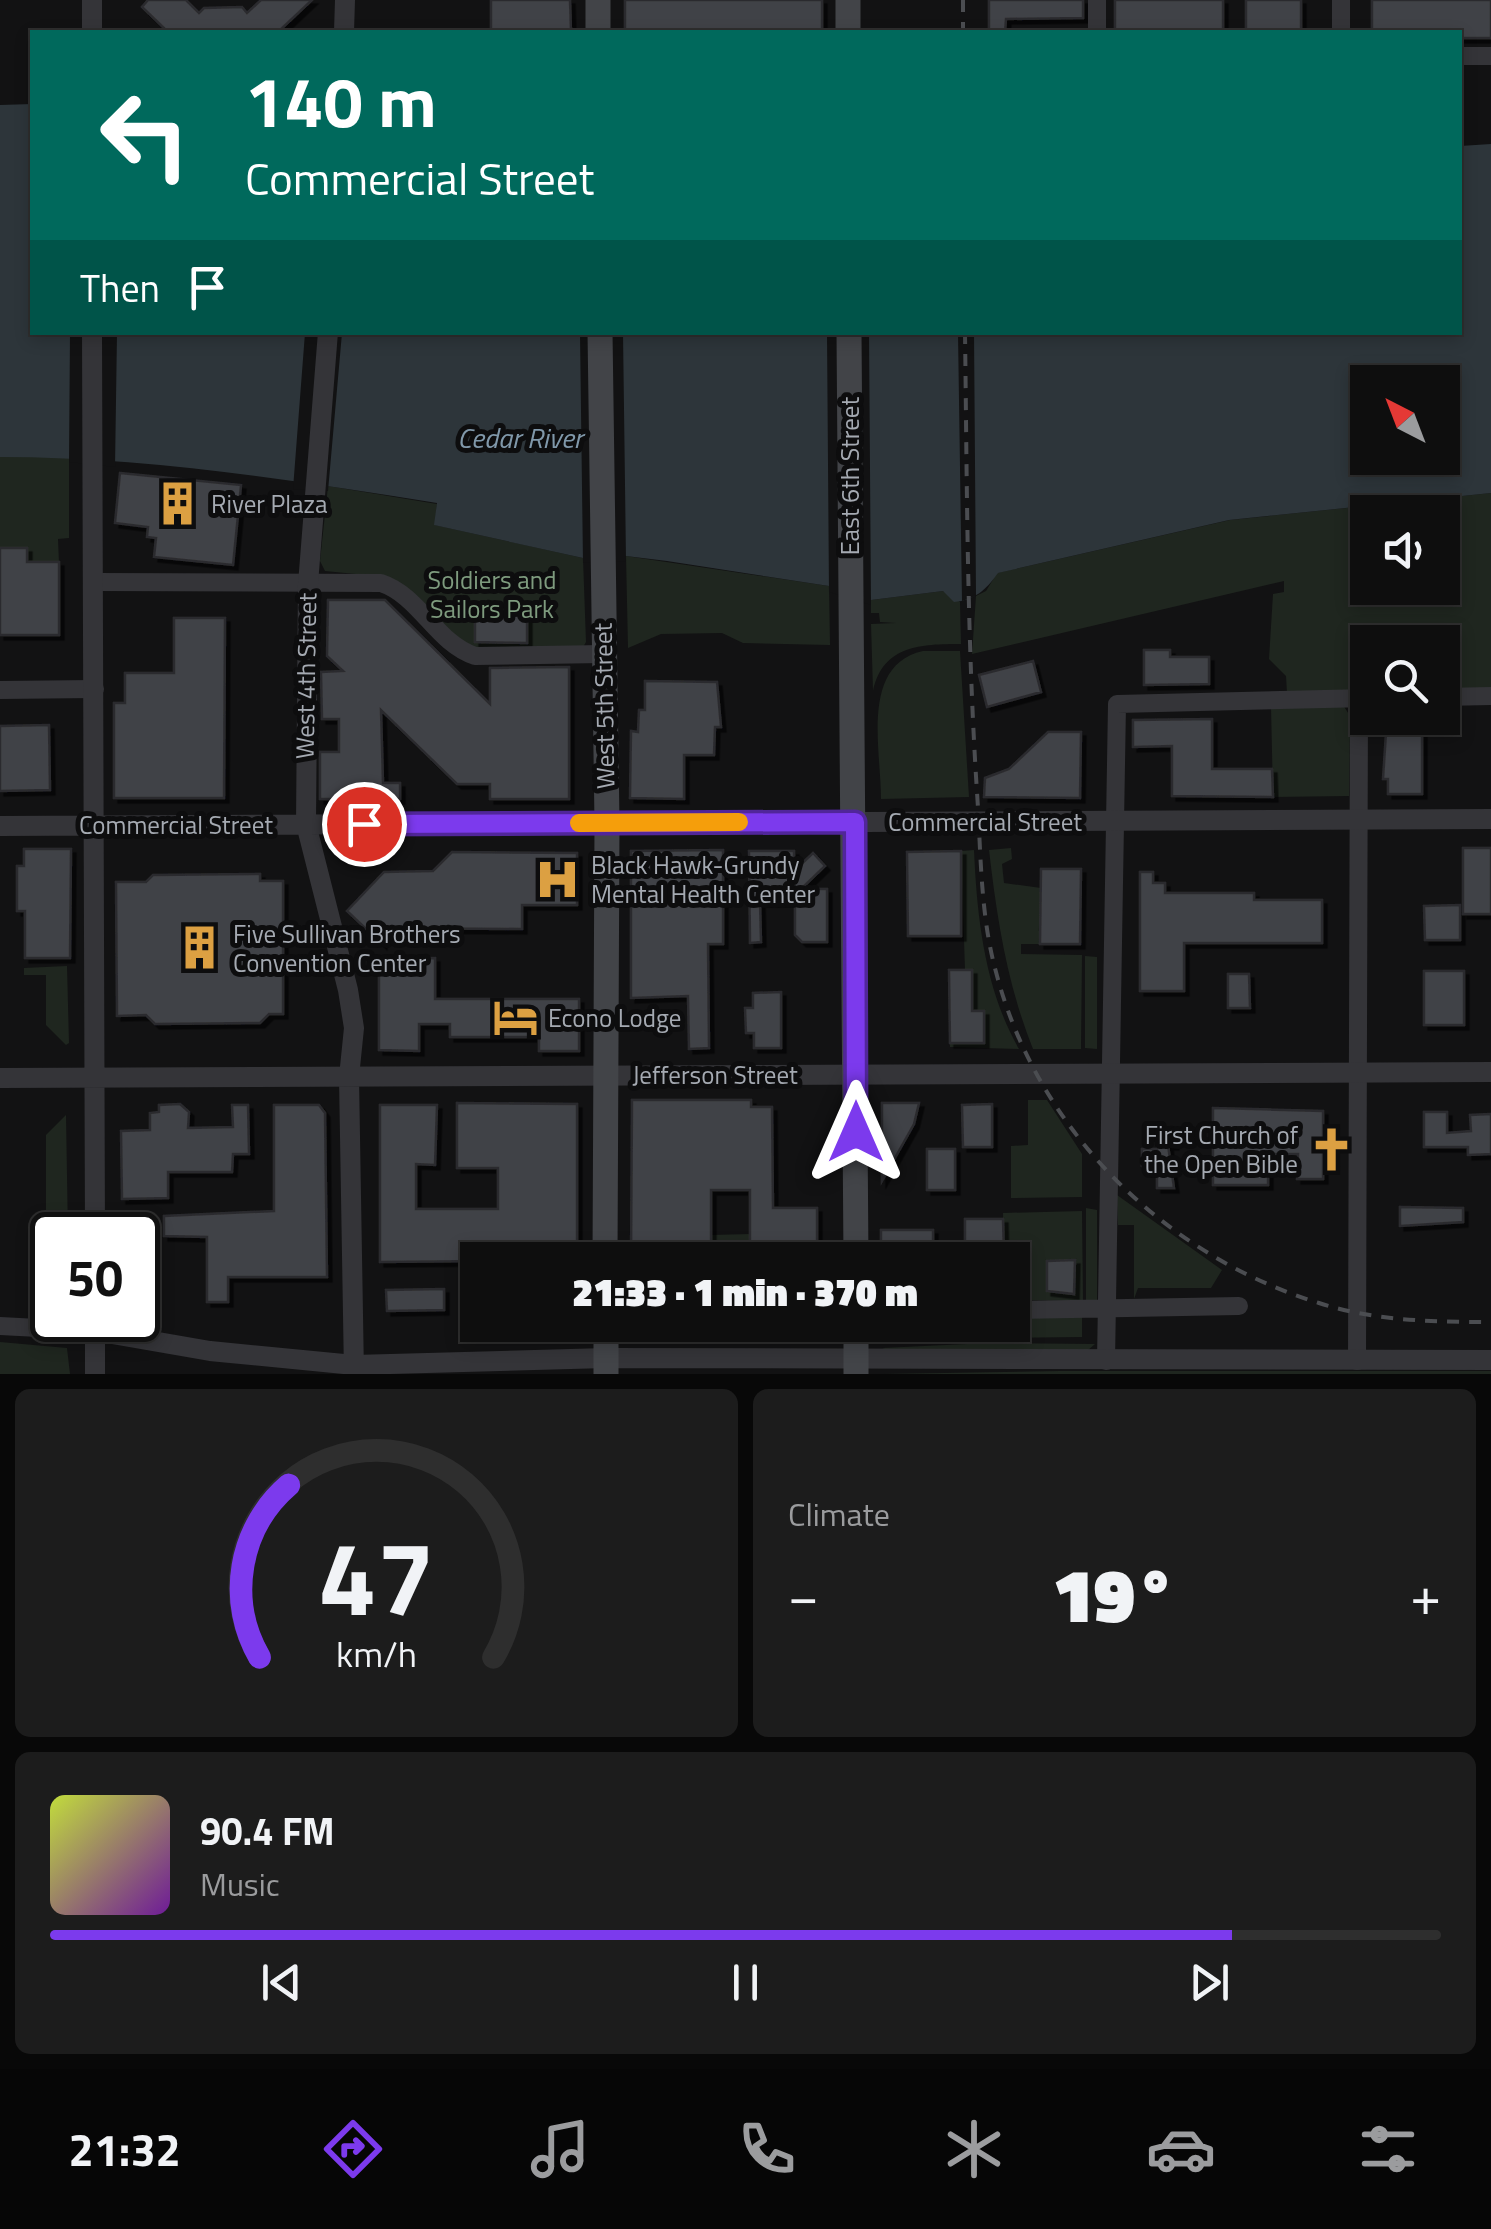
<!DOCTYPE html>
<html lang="en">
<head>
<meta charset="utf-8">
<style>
  body { margin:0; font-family:"Titillium Web",sans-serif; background:#1c1c1c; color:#f1f3f6; height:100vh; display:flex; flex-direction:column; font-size:38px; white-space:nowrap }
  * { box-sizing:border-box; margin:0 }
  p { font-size:32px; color:#9b9c9e }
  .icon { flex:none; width:55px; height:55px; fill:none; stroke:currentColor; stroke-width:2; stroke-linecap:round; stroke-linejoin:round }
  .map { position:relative; height:1374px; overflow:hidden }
  .drawer { display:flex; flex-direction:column; gap:15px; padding:15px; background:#080808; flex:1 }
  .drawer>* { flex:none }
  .banner { position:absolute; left:30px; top:30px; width:1432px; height:305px; border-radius:0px; box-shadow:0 5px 15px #0003,0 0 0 2px #2e2e2e; background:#00695c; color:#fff; overflow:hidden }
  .needle { width:65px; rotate:318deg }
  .fabs { position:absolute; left:1350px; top:365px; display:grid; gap:20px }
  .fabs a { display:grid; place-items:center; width:110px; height:110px; border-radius:0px; background:#0e0e0e; box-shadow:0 5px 15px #0003,0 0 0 2px #2e2e2e; font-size:50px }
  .speed { position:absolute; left:30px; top:1212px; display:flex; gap:20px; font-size:50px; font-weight:700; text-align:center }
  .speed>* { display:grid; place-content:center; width:130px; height:130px; border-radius:50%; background:#0e0e0e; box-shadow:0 5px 15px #0003,0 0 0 2px #2e2e2e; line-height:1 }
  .speed .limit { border:5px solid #111; border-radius:15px; background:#fff; color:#111 }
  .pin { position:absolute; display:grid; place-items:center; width:85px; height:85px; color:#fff; margin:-42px; border:5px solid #fff; border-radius:50%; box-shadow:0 2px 10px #0007 }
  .me { position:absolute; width:110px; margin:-55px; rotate:0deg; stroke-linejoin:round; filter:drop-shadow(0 0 8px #0008) }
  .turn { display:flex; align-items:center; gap:35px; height:210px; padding:0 50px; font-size:45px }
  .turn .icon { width:130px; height:130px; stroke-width:2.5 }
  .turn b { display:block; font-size:70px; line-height:85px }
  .then { display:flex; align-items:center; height:95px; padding:0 50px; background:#0003; gap:20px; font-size:38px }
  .big { font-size:75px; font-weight:800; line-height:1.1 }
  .drawer .widget { flex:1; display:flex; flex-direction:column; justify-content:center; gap:15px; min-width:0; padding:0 35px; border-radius:15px; background:#1c1c1c }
  .drawer .dial { align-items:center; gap:0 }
  .dial svg { height:260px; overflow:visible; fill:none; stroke:#2e2e2e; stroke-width:7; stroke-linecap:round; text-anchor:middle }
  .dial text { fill:#f1f3f6; stroke:none }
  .song { display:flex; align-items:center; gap:30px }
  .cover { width:120px; height:120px; border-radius:15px; background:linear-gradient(135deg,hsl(70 70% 55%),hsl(280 70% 35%)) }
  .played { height:10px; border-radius:5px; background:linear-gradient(90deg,#7c3aed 85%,#2e2e2e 85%) }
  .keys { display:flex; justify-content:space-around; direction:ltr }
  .heat { display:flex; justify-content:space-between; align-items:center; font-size:55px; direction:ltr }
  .drawer .tiles { flex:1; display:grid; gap:15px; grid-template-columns:1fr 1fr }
  .widget:last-child { grid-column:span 2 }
  .trip { position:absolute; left:460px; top:1242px; width:570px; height:100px; border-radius:0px; background:#0e0e0e; box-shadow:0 5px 15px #0003,0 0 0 2px #2e2e2e; font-weight:800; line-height:100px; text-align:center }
  .tabs { display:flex; height:160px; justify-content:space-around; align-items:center; background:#060606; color:#9b9c9e }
  .tabs .icon { width:70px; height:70px }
  .tabs .current { color:#7c3aed }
  .tabs b { font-size:45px; color:#f1f3f6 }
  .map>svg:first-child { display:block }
  .green { fill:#1f261f; fill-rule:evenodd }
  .water { fill:#2d353a; fill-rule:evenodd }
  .pier { fill:#121213 }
  .building { fill:#414246; stroke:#2c2c2f; stroke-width:2.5; filter:url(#shadow) }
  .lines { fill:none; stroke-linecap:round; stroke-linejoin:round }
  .minor { stroke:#343438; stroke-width:18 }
  .tertiary { stroke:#343438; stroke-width:20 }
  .secondary { stroke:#424448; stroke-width:25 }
  .rail { stroke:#4b4d51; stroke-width:4; stroke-dasharray:12 10; stroke-linecap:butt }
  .route-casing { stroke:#51269a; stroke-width:25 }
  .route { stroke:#7c3aed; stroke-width:18 }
  .slow { stroke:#f59e0b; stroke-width:18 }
  .labels { text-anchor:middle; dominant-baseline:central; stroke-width:10; stroke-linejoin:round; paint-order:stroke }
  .street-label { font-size:25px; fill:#a5aab2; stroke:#0d0d0e }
  .poi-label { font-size:25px; fill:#a5aab2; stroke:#0d0d0e; text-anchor:start }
  .park-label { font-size:25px; fill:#7e9b7e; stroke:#0d0d0e }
  .water-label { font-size:28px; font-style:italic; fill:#8098aa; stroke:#0d0d0e }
</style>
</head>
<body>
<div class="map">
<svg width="1491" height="1374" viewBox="0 0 1491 1374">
  <defs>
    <filter id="shadow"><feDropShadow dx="4.5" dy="4.5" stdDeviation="0" flood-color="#0009"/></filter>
  </defs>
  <rect width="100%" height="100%" fill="#121213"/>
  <!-- green -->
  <path class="green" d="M0 457H69V538L58 539 59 563 27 562 26 548H0Z
    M328 486 437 504 435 525 583 558 586 642 583 647 469 648 386 577 325 571 320 561Z
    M1491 493V689L1443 690 1442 642H1368L1367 692 1287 693 1286 676 1269 659 1273 594 1284 592V581L972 654 976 596 986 591 997 573 1230 520ZM1368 512H1442V588H1368Z
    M626 556 829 586 830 645 743 643 722 633 661 634 628 648Z
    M943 591 960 602 961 644C921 644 883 645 873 691L871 624 896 623 880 622 879 613H871V600Z
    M923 651H960L969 797 881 799C881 749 860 665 923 651Z
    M1343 705 1350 716 1349 796 1273 797 1271 707Z
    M1011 848 1012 859 1002 864 1004 883 1041 888 1040 944H1021V954L1082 955 1081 1049H1033C1007 984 997 919 989 850Z
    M974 850C977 918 985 990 1019 1049L950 1047V1043L984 1042V1012L972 1011V970H965L961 851Z
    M1085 956 1097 957V1049L1085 1048Z
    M67 966 69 1043 66 1045 46 1025V975H24V968Z
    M1028 1100H1047L1082 1154V1197L1011 1198V1146L1028 1145Z
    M66 1115 68 1235H52V1276L46 1270V1135Z
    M1117 1195 1222 1270 1211 1288H1138L1134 1299V1225H1118Z
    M1086 1208 1097 1210V1301L1086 1303Z
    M1082 1211 1083 1301 1013 1300 1012 1260H1004L1003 1213Z
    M750 1234V1250L817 1249 818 1255H831V1260H711V1235Z
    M1013 1317H1082V1337L883 1339V1325H1012Z
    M632 1325H831V1335H632Z
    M0 1342 67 1348 70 1374H0Z
    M988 1343 1095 1344 1087 1351 892 1352 882 1348Z
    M1060 1371H1491V1374H883Z"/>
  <!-- water -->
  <path class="water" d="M32 104V332H1460V146L1491 144V493L1229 520 998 573C986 590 975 600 954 602L943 591 871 600 829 586 667 561 626 556 583 558 434 525 437 503C293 480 146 457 0 457V105ZM1368 382H1442V458H1368Z"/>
  <!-- pier -->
  <path class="pier" d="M974 332 976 596 962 601 958 333Z
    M70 333H117L115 467 69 462Z
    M305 333H342L328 491 293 489Z
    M580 333H623L626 561 583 563Z
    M827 333H869L871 605 829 592Z"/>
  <!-- building -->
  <path class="building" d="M148 0H186L199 13 204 8 242 7 247 13 261 0H312L278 32H168L142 7Z
    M491 0H570L571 32H491Z
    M625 0H822V32H625Z
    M989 0H1083V18L1006 19 1005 32H989Z
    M1115 0H1223V32H1115Z
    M1246 0H1301V32H1246Z
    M1372 0H1491V38H1460V32H1372Z
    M120 473 241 485 233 565 154 557 156 538 147 537 148 527 115 523Z
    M0 548H27V562H59V635H0Z
    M328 600H385L490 704V668L569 667V799H490V784H457L381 710 383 783H400V799H320V752H339V719H322L321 672 343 671 327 656Z
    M527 615V643L475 642V616Z
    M174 618H225L224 798H114V703H125V673H174Z
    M1144 650H1170V657H1209V684L1144 685Z
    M1033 661 1041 692 987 707 979 675Z
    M645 681 717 682 721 727H715L714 755H684V799L630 798 631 731 638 732 639 710H645Z
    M1387 718H1422V794H1388V779H1383Z
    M1212 719V769H1272L1273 797 1172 796V746L1133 747V720Z
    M49 725 50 790 0 791V726Z
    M1048 732H1081L1080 798 984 797 985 778 1009 769Z
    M1463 848H1491V914H1463Z
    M24 849H71L70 958H25V911H17V866H24Z
    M723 850V944H708L709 1048 689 1049 688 996 631 998V851Z
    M749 851H794V871L813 853 825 866 801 889H827V942H802L795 935V901L777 902H760L761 942 750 943Z
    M961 851V936H908L907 852Z
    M452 852 577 853V905H522V929L383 928 382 944 347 911 384 872 433 871Z
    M1041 869H1081L1080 944H1040Z
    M1140 872H1153V883H1165V893H1254V900H1322V943H1184V991H1140Z
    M260 874V881H283V1014H269L260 1023 155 1024 146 1015 117 1016 116 882H146L153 875Z
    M1460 905V940H1425L1424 906Z
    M435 958V999H579V1051H539V1037H450V1024H419V1051L379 1050V959Z
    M949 970H972V1011H984V1043H950Z
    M1424 971H1464V1025H1424Z
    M1228 974H1249L1250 1008H1228Z
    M781 992V1048H754V1033H746L745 1008H753V993Z
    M632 1100H751V1107H772L773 1208H817V1249L750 1250V1190H711V1260H631Z
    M457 1103 577 1104V1260L380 1262V1105H437L435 1165 416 1164V1209H498V1168H457Z
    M882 1103H919L914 1124 882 1181Z
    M180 1104 189 1112 188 1128 233 1127 232 1105H248L249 1154H233L232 1172H168V1198L122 1199 121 1131 150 1130V1113L159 1112V1105Z
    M992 1104V1147H963L962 1105Z
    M274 1105H319L325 1113 327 1277H228V1302H207V1237L164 1236V1216L274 1211Z
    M1213 1108 1323 1111V1179H1297L1298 1154H1268V1185H1213Z
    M1424 1112H1447V1133L1471 1131 1470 1115 1491 1114V1154L1468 1155V1147H1424Z
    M1159 1130H1174V1145H1168L1174 1188H1157V1166H1142V1149H1157Z
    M927 1149H955V1190H927Z
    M1400 1207 1463 1208V1222L1400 1226Z
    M965 1219H1003L1004 1260H965Z
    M881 1230H933V1260H881Z
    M1075 1260 1074 1294 1047 1291V1261Z
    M444 1289V1310L387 1311 386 1290Z"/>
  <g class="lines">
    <!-- minor -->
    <path class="minor" d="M1097 0V32
      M1341 0V32
      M1460 56H1491
      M95 582 381 583C420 596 436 643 475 656L603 654
      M0 690 95 689
      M1442 697 1491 696
      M1012 1310 1239 1306
      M0 1326 95 1331
      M1106 1361 1117 704 1368 698
      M1357 1361 1359 699"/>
    <!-- tertiary -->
    <path class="tertiary" d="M92 0V32
      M344 32 345 0
      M92 332 95 1235
      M328 332 308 584 306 824 348 990 354 1028 349 1077 354 1374
      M0 826 1491 819
      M0 1078 1491 1072
      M95 1331 210 1351 354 1365 606 1358 1491 1360
      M95 1374V1320"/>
    <!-- secondary -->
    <path class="secondary" d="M598 0V32
      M848 0V32
      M600 332 607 823 605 1260
      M849 332 856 1260
      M606 1325V1374
      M856 1325V1374"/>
    <!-- rail -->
    <path class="rail" d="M963 0V32
      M965 332C967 486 967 639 977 792 981 852 980 914 996 972 1037 1130 1165 1256 1319 1303 1374 1321 1434 1322 1491 1322"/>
  </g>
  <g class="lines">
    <defs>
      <path id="route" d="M364 824 855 822 856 1132"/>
    </defs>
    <!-- route casing -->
    <use href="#route" class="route-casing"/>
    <!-- route -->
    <use href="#route" class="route"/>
    <!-- slow -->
    <path class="slow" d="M579 823 739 822"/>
  </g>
  <!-- icons -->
  <defs>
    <symbol id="building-bare" viewBox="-9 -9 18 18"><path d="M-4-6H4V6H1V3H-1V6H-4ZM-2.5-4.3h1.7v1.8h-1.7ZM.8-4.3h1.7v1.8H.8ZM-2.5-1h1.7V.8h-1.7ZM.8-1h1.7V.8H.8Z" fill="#dca042" stroke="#0d0d0e" stroke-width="2.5" paint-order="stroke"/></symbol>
    <symbol id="hospital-bare" viewBox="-9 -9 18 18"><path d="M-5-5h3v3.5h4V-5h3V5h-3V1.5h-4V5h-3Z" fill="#dca042" stroke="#0d0d0e" stroke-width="2.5" paint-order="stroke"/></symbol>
    <symbol id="hotel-bare" viewBox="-9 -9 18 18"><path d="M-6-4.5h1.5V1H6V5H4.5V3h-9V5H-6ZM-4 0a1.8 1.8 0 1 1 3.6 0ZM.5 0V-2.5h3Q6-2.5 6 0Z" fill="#dca042" stroke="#0d0d0e" stroke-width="2.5" paint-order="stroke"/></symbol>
    <symbol id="church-bare" viewBox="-9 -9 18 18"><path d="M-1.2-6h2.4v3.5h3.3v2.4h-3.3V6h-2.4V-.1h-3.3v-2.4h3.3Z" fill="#dca042" stroke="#0d0d0e" stroke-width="2.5" paint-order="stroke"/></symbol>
  </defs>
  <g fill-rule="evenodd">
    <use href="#building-bare" x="146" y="472" width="63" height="63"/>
    <use href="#hospital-bare" x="526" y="848" width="63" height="63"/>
    <use href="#building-bare" x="168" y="916" width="63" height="63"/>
    <use href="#hotel-bare" x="484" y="986" width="63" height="63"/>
    <use href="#church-bare" x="1300" y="1118" width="63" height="63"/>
  </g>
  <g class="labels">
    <!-- street labels -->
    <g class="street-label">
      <text transform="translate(850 476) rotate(-90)">East 6th Street</text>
      <text transform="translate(306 676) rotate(-89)">West 4th Street</text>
      <text transform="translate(604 706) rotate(-91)">West 5th Street</text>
      <text x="985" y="822">Commercial Street</text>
      <text x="176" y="825">Commercial Street</text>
      <text x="715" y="1075">Jefferson Street</text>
    </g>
    <!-- poi labels -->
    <g class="poi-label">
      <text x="211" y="504">River Plaza</text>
      <text x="591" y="865">Black Hawk-Grundy<tspan x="591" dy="29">Mental Health Center</tspan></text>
      <text x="233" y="934">Five Sullivan Brothers<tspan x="233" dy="29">Convention Center</tspan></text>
      <text x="548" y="1018">Econo Lodge</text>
      <text x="1298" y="1135" text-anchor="end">First Church of<tspan x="1298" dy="29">the Open Bible</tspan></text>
    </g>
    <!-- park labels -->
    <g class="park-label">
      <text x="492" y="580">Soldiers and<tspan x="492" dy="29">Sailors Park</tspan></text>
    </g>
    <!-- water labels -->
    <g class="water-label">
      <text x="520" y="437">Cedar River</text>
    </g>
  </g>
</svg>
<div class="fabs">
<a><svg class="needle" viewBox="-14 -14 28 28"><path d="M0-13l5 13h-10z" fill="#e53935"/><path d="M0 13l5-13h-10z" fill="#9b9c9e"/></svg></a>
<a><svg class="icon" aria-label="sound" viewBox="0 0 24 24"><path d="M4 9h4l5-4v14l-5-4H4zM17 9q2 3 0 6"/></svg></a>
<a><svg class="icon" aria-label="search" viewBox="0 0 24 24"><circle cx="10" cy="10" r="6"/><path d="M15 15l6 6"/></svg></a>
</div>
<div class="speed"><div class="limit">50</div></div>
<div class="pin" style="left:364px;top:824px;background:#d93025"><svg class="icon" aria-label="arrive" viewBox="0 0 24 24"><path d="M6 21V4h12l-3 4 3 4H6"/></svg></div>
<svg class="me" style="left:856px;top:1132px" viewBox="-20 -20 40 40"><path d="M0-17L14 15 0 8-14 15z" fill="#7c3aed" stroke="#fff" stroke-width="4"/></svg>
<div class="trip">21:33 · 1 min · 370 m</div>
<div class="banner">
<div class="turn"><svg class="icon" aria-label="left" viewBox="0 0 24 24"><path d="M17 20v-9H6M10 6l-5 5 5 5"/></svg><div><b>140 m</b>Commercial Street</div></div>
<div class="then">Then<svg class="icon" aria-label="arrive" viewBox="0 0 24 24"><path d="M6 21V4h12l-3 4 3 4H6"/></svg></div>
</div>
</div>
<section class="drawer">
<div class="tiles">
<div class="widget dial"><svg viewBox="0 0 100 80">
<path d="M14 69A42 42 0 1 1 86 69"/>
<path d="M14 69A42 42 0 0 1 23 16" stroke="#7c3aed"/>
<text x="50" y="56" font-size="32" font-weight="700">47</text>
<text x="50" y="72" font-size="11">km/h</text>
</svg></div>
<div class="widget"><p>Climate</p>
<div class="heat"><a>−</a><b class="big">19°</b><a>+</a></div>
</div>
<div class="widget">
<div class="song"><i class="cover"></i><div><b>90.4 FM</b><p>Music</p></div></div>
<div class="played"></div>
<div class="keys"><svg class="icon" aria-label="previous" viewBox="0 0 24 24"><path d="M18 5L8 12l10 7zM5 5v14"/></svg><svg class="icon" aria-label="pause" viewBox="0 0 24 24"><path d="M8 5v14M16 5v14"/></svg><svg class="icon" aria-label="next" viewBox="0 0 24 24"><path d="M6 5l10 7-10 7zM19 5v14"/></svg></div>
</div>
</div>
</section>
<nav class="tabs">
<b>21:32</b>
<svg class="icon current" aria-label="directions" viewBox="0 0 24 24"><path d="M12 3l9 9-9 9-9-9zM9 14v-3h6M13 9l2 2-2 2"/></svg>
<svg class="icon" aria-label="music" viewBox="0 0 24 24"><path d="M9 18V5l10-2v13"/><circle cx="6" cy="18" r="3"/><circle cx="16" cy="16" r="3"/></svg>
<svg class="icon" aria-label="phone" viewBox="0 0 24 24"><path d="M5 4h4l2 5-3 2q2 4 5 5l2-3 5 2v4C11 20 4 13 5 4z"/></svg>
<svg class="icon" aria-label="climate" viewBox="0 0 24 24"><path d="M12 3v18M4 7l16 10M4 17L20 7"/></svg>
<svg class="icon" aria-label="car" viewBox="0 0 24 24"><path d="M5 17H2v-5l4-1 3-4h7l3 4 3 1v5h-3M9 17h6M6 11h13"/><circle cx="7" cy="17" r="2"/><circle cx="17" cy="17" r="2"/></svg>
<svg class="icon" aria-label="filters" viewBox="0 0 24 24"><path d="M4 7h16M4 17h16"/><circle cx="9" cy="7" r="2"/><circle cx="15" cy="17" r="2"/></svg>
</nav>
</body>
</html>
